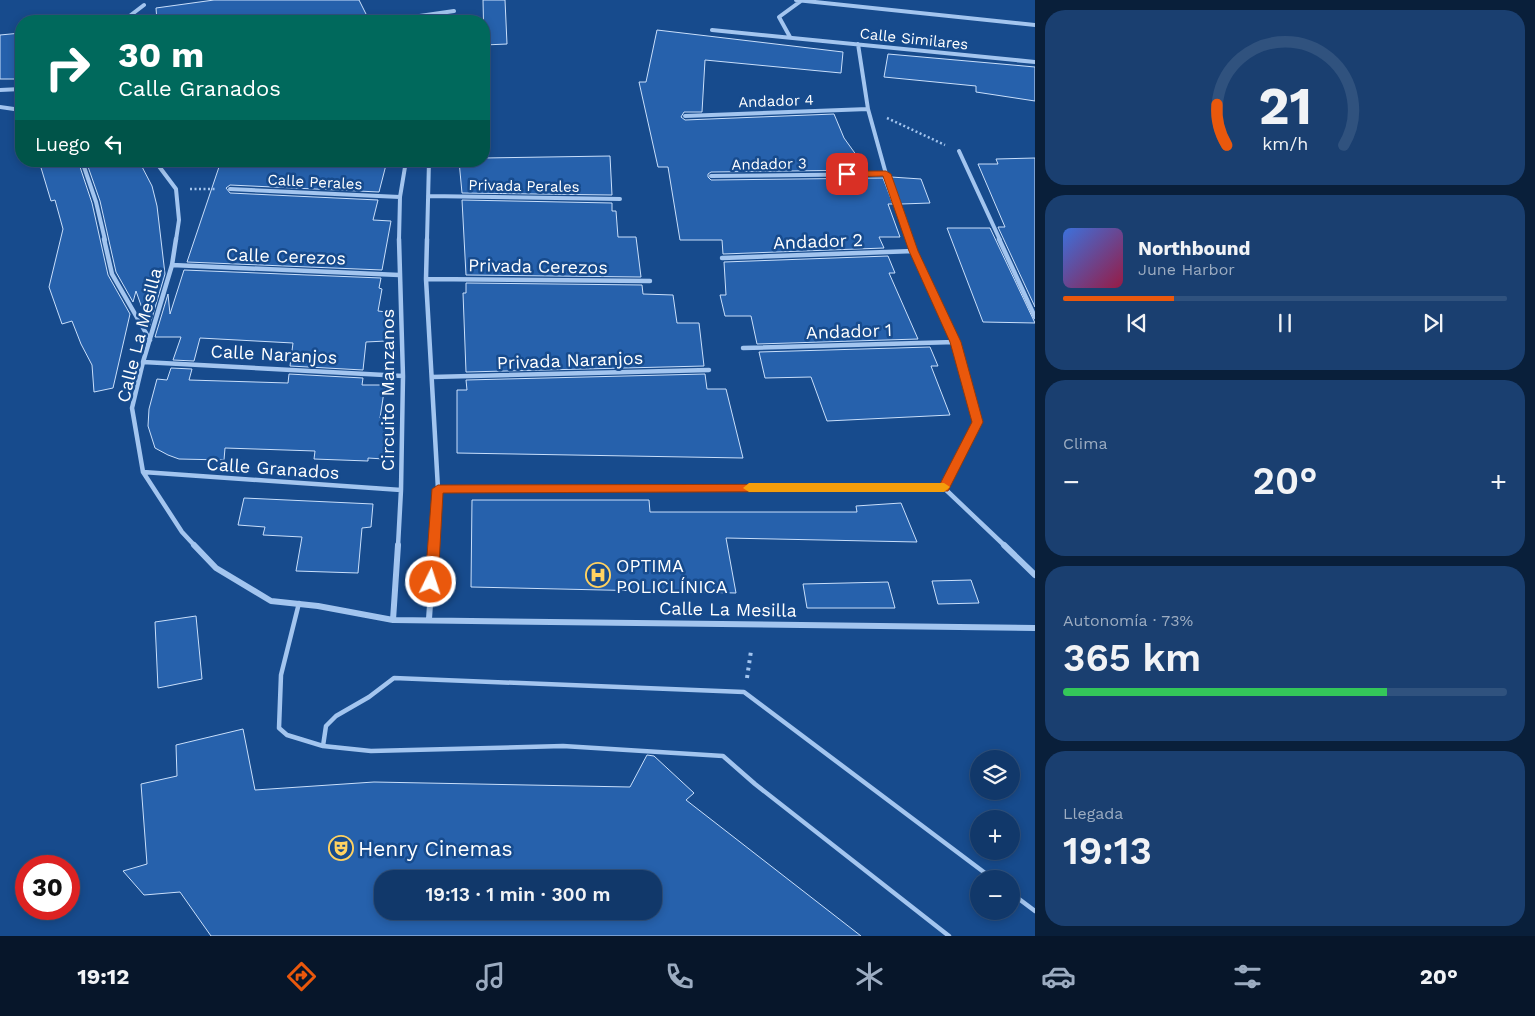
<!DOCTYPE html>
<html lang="es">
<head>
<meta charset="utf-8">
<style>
  body { margin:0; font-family:"Work Sans",sans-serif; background:#1a3f70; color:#f1f3f6; height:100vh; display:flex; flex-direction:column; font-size:19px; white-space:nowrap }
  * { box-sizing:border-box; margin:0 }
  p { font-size:16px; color:#9cacc1 }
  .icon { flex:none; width:28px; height:28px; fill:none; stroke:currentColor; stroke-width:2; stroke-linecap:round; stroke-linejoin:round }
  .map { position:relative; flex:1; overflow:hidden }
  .details { display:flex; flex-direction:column; gap:10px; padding:10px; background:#091f3a; width:500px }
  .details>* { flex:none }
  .top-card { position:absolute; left:15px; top:15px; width:475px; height:152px; border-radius:20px; box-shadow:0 2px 8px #0003,0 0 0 1px #30527e; background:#00695c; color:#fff; overflow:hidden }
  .fabs { position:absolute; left:970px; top:750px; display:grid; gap:10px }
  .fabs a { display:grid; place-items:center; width:50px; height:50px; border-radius:50%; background:#11386a; box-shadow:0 2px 8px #0003,0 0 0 1px #30527e; font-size:25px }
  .speed { position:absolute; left:15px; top:855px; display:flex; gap:10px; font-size:25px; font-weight:700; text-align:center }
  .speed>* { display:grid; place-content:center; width:65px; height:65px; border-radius:50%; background:#11386a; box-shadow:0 2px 8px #0003,0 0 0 1px #30527e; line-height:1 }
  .speed .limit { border:8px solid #d22; background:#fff; color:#111 }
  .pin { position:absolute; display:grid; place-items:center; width:42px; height:42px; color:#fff; margin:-21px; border-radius:10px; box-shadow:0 2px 8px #0006 }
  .me { position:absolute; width:55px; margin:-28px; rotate:4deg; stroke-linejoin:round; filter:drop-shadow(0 0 4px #0008) }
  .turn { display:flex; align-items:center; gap:18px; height:105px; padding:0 20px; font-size:22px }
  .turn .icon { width:65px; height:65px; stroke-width:2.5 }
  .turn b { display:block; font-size:35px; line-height:42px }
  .then { display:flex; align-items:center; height:48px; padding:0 20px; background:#0003; gap:10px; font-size:19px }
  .big { font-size:38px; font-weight:600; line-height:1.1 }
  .details .card { flex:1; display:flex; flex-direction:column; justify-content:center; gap:8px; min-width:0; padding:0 18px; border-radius:20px; background:#1a3f70 }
  .details .dial { align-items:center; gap:0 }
  .dial svg { height:130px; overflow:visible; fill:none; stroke:#30527e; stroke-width:7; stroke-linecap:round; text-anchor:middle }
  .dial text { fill:#f1f3f6; stroke:none }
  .song { display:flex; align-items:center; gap:15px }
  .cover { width:60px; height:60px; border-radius:8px; background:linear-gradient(135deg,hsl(220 70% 55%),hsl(340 70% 35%)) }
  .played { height:5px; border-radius:2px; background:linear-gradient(90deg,#ea580c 25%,#30527e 25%) }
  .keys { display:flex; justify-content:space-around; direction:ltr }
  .heat { display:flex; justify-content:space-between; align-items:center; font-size:28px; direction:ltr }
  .charge { height:8px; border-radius:4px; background:linear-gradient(90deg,#34c759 73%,#30527e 0) }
  .trip { position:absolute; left:374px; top:870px; width:288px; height:50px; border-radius:20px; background:#11386a; box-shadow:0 2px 8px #0003,0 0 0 1px #30527e; font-weight:600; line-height:50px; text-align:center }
  .tabs { display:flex; height:80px; justify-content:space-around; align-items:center; background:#07162a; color:#9cacc1 }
  .tabs .icon { width:35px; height:35px }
  .tabs .on { color:#ea580c }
  .tabs b { font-size:22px; color:#f1f3f6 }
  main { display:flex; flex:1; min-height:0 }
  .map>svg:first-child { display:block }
  .building { fill:#2661ac; stroke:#c9dffb; fill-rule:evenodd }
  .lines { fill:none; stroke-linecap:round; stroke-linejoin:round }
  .path-far1 { stroke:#a3c5ef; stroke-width:2.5; stroke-dasharray:2 2.5; stroke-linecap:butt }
  .path { stroke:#a3c5ef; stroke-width:4; stroke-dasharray:3 4.5; stroke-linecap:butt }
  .service { stroke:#a3c5ef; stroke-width:4.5 }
  .minor-far2 { stroke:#a3c5ef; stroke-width:4 }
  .minor-far1 { stroke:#a3c5ef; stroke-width:4.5 }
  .minor { stroke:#a3c5ef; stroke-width:6 }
  .route { fill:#ea580c; stroke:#983908 }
  .slow { fill:#f59e0b }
  .labels { text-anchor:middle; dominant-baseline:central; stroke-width:5; stroke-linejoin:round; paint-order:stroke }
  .far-street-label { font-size:15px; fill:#fff; stroke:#174b8d }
  .street-label { font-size:18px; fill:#fff; stroke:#174b8d }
  .poi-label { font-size:18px; fill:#fff; stroke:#174b8d; text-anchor:start }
  .near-poi-label { font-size:21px; fill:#fff; stroke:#174b8d; text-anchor:start }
</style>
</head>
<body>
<main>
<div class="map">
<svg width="1035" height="936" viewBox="0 0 1035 936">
  <rect width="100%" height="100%" fill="#174b8d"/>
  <!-- building -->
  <path class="building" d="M214 0H359L368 18 349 21H157L156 8Z
    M483 0H505L507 44 484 45Z
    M657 30 843 52 841 73 705 60 702 112H684L681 117 685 120 834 114 844 138 867 170 711 172 708 174V177L711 180 883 178 893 204H888L900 237H879L884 248 723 254 722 240H680L668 167H658L639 82H646Z
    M21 33V79H0V35Z
    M888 54 1035 67V101L976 92V86L884 77Z
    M610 156 612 195 462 193 459 161H484V158Z
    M1035 158V307L998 227H1005L978 164H998L996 159Z
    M39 161H78L92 203 108 275 130 314 113 388 94 392 92 365 81 344 72 321 62 324 49 287 63 229 55 200 51 201Z
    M86 161H139L152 186 157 206 165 274 149 328 136 291 133 302 116 272 100 201Z
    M221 161H387L379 192 230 185 226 188 230 193 378 200 373 220 391 221 382 270 187 262Z
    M891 177 921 179 930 203 901 204Z
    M462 200 612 203V211H616L618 237H636L641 277 466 275Z
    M947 228H990L1035 323 983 322Z
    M888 256 895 273H889L918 339 757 344 751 316H725L720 295H726L724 262Z
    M184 270 381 278 379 288 382 289 378 311 387 312 386 341 366 342 363 370 290 366 293 343 200 338 194 361 173 360 181 337H155L168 294 170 314Z
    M466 283 642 285 643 294 673 295 677 323H699L704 366 466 372 463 293H466Z
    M930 347 938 366H931L950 415 827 421 811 377 765 378 759 352Z
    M171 368 192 369 189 380 288 383 289 374 363 378 362 385H385L380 418 389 419 384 459 368 458V461L314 459 315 451 225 448 224 460 179 459 168 455 155 448 148 426 149 409 157 379 167 380Z
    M705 374 707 389H726L743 458 457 453V390H467L466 380Z
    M244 498 373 504 371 527 362 528 358 573 296 571 302 537 263 535 265 527 238 525Z
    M472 500H649L650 512H857L856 506 901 503 917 542 726 538 736 593 471 587Z
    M971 580 979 603 938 604 932 581Z
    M888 582 895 608H807L803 584Z
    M196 616 202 679 158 688 155 622Z
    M243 729 255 790 374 782 630 787 647 755 654 756 694 793 686 800 861 936H211L180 892 144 895 123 871 147 864 141 784 177 776 176 745ZM382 879H652V911H382Z"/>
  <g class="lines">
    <!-- path-far1 -->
    <path class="path-far1" d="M887 118 945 145
      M190 189H217"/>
    <!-- path -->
    <path class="path" d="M747 678 751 651"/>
    <!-- service -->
    <path class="service" d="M299 603 281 675 279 728 287 735 323 746 371 751 563 746 723 756 755 784 949 936
      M323 746 326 726 336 716 369 697 394 678 744 692 993 879
      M1011 893 1035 911"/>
    <!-- minor-far2 -->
    <path class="minor-far2" d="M796 0 1035 25
      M123 21 144 5
      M385 21 454 11
      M712 30 1035 62
      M790 37 779 17 801 1
      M858 44 868 109 886 174 910 240
      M0 90 21 89
      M0 107 21 110
      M685 116 868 109
      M959 151 1000 240
      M82 161 96 202 105 240
      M155 161 176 189 179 220 176 240
      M711 176 886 174
      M230 189 400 197
      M428 196 620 199
      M399 240 400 197 406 161
      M427 240 429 161"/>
    <!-- minor-far1 -->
    <path class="minor-far1" d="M104 239 112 274 150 340
      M176 239 172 265 143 362 132 408 143 472 182 532 195 546
      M427 239 426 279 438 489 434 546
      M910 239 955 342 977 422 944 488 1005 546
      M999 239 1035 317
      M722 258 914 251
      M172 265 399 275
      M426 279 650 281
      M743 348 955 342
      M143 362 403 376
      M432 377 709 370
      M143 472 401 490
      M438 489 944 488
      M398 546 401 490 403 376 399 239"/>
    <!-- minor -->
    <path class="minor" d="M194 545 216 568 271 601 318 606 393 620 1035 628
      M1004 545 1035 575
      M429 619 434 545
      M393 620 398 545"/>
  </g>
  <!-- route -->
  <path class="route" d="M886 171 891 174 918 251 961 342 983 422 948 491 443 493 438 582 436 585H427L425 582 432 489 438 485 940 484 972 422 950 342 909 251 883 176 847 177 843 174 847 171Z"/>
  <!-- slow -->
  <path class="slow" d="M749 483H944L950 487 944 492H749L743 488Z"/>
  <!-- icons -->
  <defs>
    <symbol id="hospital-ring" viewBox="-11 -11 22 22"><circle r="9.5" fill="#174b8d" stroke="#ffd261" stroke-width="1.5"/><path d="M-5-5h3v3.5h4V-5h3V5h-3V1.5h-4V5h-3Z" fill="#ffd261"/></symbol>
    <symbol id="theatre-ring" viewBox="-11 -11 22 22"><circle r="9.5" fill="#174b8d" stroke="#ffd261" stroke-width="1.5"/><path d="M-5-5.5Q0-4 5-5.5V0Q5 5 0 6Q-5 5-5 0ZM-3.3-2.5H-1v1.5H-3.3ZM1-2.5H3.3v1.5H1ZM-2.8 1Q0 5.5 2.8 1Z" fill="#ffd261"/></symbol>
  </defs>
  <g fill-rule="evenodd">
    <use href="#hospital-ring" x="584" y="561" width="28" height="28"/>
    <use href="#theatre-ring" x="327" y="834" width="28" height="28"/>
  </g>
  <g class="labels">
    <!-- far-street labels -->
    <g class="far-street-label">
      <text transform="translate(914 39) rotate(6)">Calle Similares</text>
      <text transform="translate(776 101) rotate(-2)">Andador 4</text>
      <text transform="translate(769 164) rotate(-1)">Andador 3</text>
      <text transform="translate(315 182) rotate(3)">Calle Perales</text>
      <text transform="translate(524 186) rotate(1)">Privada Perales</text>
    </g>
    <!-- street labels -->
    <g class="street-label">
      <text transform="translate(818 241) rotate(-2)">Andador 2</text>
      <text transform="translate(286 256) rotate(2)">Calle Cerezos</text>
      <text transform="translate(538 266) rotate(1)">Privada Cerezos</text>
      <text transform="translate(849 331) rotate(-2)">Andador 1</text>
      <text transform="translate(139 335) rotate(-76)">Calle La Mesilla</text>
      <text transform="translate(274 354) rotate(3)">Calle Naranjos</text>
      <text transform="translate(570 360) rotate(-2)">Privada Naranjos</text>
      <text transform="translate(387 390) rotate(-90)">Circuito Manzanos</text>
      <text transform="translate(273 468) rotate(4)">Calle Granados</text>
      <text transform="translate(728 609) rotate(1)">Calle La Mesilla</text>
    </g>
    <!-- poi labels -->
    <g class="poi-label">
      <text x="616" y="565">OPTIMA<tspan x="616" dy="21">POLICLÍNICA</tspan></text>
    </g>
    <!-- near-poi labels -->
    <g class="near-poi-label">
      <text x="358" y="848">Henry Cinemas</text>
    </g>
  </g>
</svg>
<div class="fabs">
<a><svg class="icon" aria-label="layers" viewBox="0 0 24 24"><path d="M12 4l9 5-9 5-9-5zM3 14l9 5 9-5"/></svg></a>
<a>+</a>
<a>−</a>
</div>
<div class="speed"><div class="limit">30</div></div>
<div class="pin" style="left:847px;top:174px;background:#d93025"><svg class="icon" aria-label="arrive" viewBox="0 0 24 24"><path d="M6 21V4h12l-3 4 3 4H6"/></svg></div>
<svg class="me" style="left:431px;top:582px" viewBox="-20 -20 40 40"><circle r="17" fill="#ea580c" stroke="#fff" stroke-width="3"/><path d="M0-11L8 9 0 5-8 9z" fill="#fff"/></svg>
<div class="trip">19:13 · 1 min · 300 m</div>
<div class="top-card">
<div class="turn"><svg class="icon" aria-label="right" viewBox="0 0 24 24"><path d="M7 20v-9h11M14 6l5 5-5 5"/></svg><div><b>30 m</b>Calle Granados</div></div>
<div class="then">Luego<svg class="icon" aria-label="left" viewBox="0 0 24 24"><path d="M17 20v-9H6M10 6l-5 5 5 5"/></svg></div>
</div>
</div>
<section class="details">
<div class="card dial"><svg viewBox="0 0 100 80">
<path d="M14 69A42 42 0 1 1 86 69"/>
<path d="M14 69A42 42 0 0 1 8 44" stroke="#ea580c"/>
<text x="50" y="56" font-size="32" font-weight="700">21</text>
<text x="50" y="72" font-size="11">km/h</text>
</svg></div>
<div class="card">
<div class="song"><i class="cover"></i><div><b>Northbound</b><p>June Harbor</p></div></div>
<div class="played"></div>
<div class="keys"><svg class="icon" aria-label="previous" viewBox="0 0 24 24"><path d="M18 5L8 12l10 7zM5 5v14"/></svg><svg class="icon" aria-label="pause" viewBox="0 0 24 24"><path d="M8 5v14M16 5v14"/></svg><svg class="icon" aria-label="next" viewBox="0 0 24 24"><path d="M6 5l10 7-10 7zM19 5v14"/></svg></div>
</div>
<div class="card"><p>Clima</p>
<div class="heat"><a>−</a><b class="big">20°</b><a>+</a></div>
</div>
<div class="card"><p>Autonomía · 73%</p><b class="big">365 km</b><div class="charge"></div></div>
<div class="card"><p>Llegada</p><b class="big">19:13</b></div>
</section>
</main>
<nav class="tabs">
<b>19:12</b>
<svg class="icon on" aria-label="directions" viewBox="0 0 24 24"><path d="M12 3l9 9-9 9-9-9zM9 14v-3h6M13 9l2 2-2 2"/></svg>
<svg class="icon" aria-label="music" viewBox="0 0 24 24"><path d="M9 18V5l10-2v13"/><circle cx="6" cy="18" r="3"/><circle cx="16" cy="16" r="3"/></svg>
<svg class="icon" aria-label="phone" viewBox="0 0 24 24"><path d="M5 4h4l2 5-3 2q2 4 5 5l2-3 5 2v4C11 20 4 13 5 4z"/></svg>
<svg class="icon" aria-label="climate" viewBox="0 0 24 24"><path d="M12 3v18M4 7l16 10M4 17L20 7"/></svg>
<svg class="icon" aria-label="car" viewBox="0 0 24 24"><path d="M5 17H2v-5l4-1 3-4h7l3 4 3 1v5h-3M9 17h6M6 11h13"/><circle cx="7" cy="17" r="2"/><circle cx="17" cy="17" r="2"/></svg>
<svg class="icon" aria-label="filters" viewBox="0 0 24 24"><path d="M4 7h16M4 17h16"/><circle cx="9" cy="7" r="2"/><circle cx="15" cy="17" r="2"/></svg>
<b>20°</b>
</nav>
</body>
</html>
